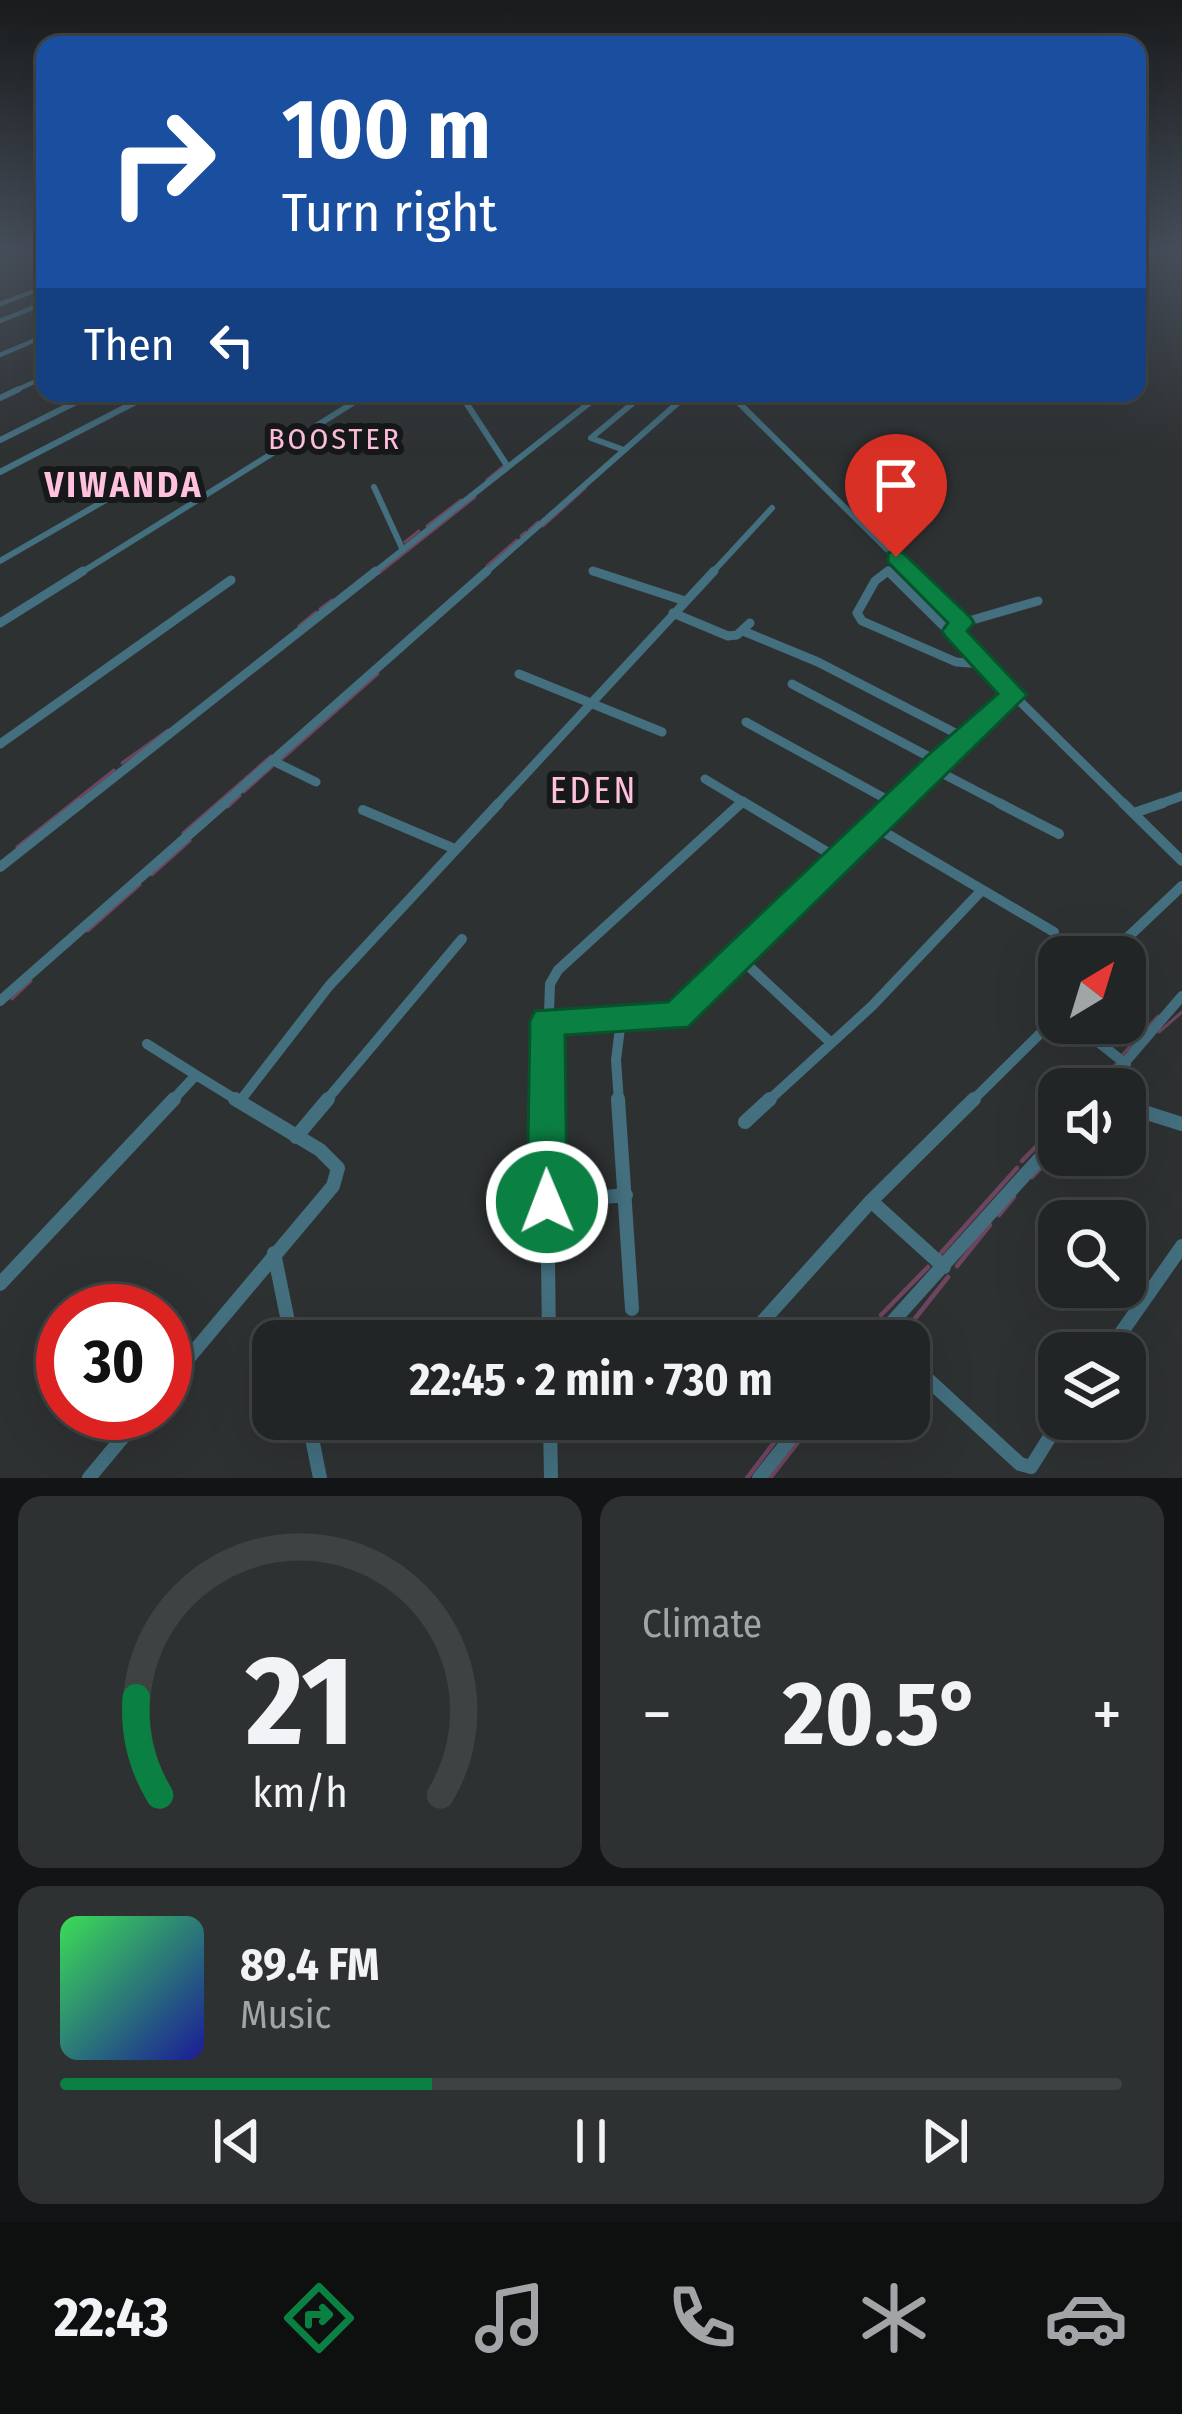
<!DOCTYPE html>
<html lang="en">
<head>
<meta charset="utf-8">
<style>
  body { margin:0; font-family:"Fira Sans Condensed",sans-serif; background:#2e3132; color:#f1f3f6; height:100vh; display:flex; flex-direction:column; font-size:45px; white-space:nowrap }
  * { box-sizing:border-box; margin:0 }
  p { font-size:39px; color:#a2a5a7 }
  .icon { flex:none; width:66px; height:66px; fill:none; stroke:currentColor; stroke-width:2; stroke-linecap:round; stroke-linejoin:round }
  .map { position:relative; height:1478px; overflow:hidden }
  .drawer { display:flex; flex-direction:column; gap:18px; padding:18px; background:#131415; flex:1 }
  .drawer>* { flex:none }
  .top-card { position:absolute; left:36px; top:36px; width:1110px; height:366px; border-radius:24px; box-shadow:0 12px 48px #0002,0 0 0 3px #3f4243; background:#1a4fa0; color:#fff; overflow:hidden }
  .needle { width:78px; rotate:38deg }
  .fabs { position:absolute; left:1038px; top:936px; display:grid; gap:24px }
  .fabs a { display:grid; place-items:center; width:108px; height:108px; border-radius:24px; background:#222526; box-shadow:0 12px 48px #0002,0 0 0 3px #3f4243; font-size:60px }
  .speed { position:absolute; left:36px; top:1284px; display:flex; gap:24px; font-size:60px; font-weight:700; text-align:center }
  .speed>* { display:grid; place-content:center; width:156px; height:156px; border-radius:50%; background:#222526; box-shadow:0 12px 48px #0002,0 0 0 3px #3f4243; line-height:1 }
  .speed .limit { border:18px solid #d22; background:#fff; color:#111 }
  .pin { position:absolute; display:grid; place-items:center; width:102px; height:102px; color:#fff; margin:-123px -51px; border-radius:50% 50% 50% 0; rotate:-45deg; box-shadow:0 0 12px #0007 }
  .pin .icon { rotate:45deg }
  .me { position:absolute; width:132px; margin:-66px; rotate:359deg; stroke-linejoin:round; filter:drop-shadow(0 0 9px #0008) }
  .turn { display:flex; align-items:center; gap:42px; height:252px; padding:0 48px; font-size:54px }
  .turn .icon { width:156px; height:156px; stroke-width:2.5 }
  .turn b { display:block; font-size:84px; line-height:102px }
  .then { display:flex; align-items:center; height:114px; padding:0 48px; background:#0003; gap:24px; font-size:45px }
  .big { font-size:90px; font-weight:700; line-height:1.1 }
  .drawer .card { flex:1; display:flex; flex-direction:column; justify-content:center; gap:18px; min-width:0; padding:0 42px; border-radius:24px; background:#2e3132 }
  .drawer .dial { align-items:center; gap:0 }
  .dial svg { height:312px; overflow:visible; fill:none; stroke:#3f4243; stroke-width:7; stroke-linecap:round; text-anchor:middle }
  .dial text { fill:#f1f3f6; stroke:none }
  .song { display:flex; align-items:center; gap:36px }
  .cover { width:144px; height:144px; border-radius:18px; background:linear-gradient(135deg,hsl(130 70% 55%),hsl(240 70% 35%)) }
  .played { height:12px; border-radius:6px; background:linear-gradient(90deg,#0b8043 35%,#3f4243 35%) }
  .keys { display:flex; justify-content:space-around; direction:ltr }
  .heat { display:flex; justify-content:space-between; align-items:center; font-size:66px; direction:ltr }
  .drawer .tiles { flex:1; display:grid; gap:18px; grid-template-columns:1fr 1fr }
  .card:last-child { grid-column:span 2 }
  .trip { position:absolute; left:252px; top:1320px; width:678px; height:120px; border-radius:24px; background:#222526; box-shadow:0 12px 48px #0002,0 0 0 3px #3f4243; font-weight:700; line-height:120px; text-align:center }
  .dock { display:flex; height:192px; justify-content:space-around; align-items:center; background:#0e0f0f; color:#a2a5a7 }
  .dock .icon { width:84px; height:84px }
  .dock .active { color:#0b8043 }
  .dock b { font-size:54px; color:#f1f3f6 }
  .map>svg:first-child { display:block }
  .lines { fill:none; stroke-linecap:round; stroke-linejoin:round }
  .stream-far1 { stroke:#6e455f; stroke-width:3 }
  .stream { stroke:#6e455f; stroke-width:4.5 }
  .minor-far4 { stroke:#436f7f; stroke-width:4.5 }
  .minor-far3 { stroke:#436f7f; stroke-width:6 }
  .minor-far2 { stroke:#436f7f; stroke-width:9 }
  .minor-far1 { stroke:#436f7f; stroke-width:10 }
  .minor { stroke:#436f7f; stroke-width:14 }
  .route { fill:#0b8043; stroke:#07532c; stroke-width:3 }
  .labels { text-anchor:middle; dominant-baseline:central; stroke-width:12; stroke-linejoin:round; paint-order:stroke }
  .far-quarter-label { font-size:30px; letter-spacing:3px; fill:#ffc1de; stroke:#171819 }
  .far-district-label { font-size:36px; font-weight:bold; letter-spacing:3px; fill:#ffc1de; stroke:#171819 }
  .quarter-label { font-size:36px; letter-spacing:3px; fill:#ffc1de; stroke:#171819 }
</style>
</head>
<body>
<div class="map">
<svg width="1182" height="1478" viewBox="0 0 1182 1478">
  <rect width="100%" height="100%" fill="#2e3132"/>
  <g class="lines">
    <!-- stream-far1 -->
    <path class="stream-far1" d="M487 480 504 466
      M427 526 461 500
      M543 526 585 488
      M529 530 538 522
      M521 536 526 532
      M405 542 419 531
      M487 566 517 540
      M379 573 475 497
      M320 609 332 600
      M299 626 316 612
      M281 760 378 674
      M122 763 168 730
      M244 792 272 767
      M228 807 240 796
      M183 833 271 756
      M17 847 114 770
      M152 875 190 841
      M88 931 140 885
      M12 999 31 981
      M555 1014H598
      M554 1027 614 1025
      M1159 1032 1182 1012
      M1123 1054 1158 1016
      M1093 1089 1116 1064"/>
    <!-- stream -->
    <path class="stream" d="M1022 1161 1059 1123
      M1032 1177 1053 1155
      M999 1215 1014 1197
      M941 1253 1017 1168
      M957 1266 990 1225
      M881 1315 928 1267
      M898 1340 948 1277
      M859 1341 874 1323
      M747 1478 792 1419
      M770 1478 816 1419"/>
    <!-- minor-far4 -->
    <path class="minor-far4" d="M0 304 45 287
      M0 321 45 303
      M0 355 45 336
      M12 392 45 377"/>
    <!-- minor-far3 -->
    <path class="minor-far3" d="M729 393 912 574
      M0 398 19 389
      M463 398 508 467
      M0 440 80 400
      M624 450 591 438 645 393
      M0 472 153 393
      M374 487 402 548
      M856 510 851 501 903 487 885 464
      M893 547 920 574
      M0 561 130 486
      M593 571 602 574
      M79 574 369 393
      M372 574 602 393
      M484 574 689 393
      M711 574 772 508
      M884 574H891"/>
    <!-- minor-far2 -->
    <path class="minor-far2" d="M593 571 685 601
      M888 571 982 664 956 662 862 621 857 613 875 581Z
      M909 571 962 623 1038 601
      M917 571 958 611 962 622
      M673 613 728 636 737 635 750 623
      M0 623 83 571
      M743 631 818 662 963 737
      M982 664H987
      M982 664 1126 806
      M519 674 662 732
      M792 684 937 761
      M746 722 895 804
      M0 744 231 580
      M273 761 316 782
      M932 768 1005 806
      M705 779 750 806
      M78 806 376 571
      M221 806 487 571
      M496 806 714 571
      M738 806 743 801
      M891 806 1014 695
      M1154 806 1182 796"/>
    <!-- minor-far1 -->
    <path class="minor-far1" d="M745 803 837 858
      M999 803 1059 834
      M1123 803 1182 861
      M363 810 455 849
      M1134 813 1163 803
      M872 825 1054 932
      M0 867 81 803
      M1107 957 1182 886
      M740 958 829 1041
      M0 1001 225 803
      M548 1021 676 1016 894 803
      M1074 1023 1126 1064
      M147 1044 196 1075
      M1102 1089 1182 996
      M240 1101 329 986 499 803
      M171 1102 196 1075 240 1102
      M325 1102 462 939
      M546 1102 550 984 558 970 741 803
      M619 1102 616 1060 621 1020
      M767 1102 872 1006 982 890
      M971 1102 1059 1015"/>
    <!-- minor -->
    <path class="minor" d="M546 1099 549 1341
      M618 1099 632 1309
      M1125 1106 1182 1124
      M745 1122 770 1099
      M296 1137 328 1099
      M871 1201 944 1267
      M547 1202 626 1195
      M274 1253 292 1341
      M0 1284 174 1099
      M754 1331 871 1201 974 1099
      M875 1341 1059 1137
      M1107 1353 1182 1246
      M909 1362 1020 1464 1031 1467 1061 1419
      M165 1386 333 1186 338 1168 320 1150 235 1099
      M308 1419 320 1478
      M550 1419 551 1478
      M89 1478 143 1413
      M759 1478 806 1419"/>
  </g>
  <!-- sky -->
  <linearGradient id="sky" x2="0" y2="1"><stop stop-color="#191b1c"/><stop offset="0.55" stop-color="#464e5a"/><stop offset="1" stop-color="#464e5a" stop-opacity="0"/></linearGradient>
  <rect width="1182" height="455" fill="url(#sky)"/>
  <!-- route -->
  <path class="route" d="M896 551 903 553 971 618 974 623 967 631 1027 695 688 1027 565 1035 567 1202 561 1216 547 1222 533 1216 527 1202 530 1021 535 1011 668 1002 928 755 998 694 945 636 942 631 948 623 888 562V553Z"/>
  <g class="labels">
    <!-- far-quarter labels -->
    <g class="far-quarter-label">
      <text x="335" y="439">BOOSTER</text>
    </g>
    <!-- far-district labels -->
    <g class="far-district-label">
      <text x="124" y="485">VIWANDA</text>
    </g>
    <!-- quarter labels -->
    <g class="quarter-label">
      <text x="594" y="791">EDEN</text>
    </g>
  </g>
</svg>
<div class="fabs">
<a><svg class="needle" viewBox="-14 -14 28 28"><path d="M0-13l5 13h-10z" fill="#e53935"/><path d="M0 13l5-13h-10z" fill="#a2a5a7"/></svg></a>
<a><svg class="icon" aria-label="sound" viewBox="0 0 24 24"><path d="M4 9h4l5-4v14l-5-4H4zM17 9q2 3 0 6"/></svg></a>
<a><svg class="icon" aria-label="search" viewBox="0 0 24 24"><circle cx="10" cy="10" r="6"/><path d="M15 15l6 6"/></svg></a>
<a><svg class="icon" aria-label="layers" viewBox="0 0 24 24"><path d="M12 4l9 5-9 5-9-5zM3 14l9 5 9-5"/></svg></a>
</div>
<div class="speed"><div class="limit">30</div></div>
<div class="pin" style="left:896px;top:557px;background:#d93025"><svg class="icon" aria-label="arrive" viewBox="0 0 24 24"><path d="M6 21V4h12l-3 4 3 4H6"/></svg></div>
<svg class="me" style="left:547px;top:1202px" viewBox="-20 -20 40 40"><circle r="17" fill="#0b8043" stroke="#fff" stroke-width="3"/><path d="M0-11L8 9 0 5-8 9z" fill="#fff"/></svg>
<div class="trip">22:45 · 2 min · 730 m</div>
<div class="top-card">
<div class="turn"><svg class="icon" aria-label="right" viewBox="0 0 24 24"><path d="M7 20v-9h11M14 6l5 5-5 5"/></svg><div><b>100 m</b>Turn right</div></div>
<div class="then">Then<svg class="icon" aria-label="left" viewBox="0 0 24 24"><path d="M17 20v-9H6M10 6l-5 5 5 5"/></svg></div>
</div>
</div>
<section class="drawer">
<div class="tiles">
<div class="card dial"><svg viewBox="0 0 100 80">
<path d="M14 69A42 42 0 1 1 86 69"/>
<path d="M14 69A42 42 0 0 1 8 44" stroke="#0b8043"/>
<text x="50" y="56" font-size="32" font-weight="700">21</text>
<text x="50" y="72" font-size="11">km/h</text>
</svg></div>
<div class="card"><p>Climate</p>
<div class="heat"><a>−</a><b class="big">20.5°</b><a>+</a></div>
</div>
<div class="card">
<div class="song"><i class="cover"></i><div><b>89.4 FM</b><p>Music</p></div></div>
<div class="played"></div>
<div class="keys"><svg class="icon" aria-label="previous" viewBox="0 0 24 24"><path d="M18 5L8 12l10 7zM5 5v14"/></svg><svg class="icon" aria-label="pause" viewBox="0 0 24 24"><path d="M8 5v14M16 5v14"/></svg><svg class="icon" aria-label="next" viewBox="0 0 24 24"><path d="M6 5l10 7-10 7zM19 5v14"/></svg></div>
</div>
</div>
</section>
<nav class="dock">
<b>22:43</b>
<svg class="icon active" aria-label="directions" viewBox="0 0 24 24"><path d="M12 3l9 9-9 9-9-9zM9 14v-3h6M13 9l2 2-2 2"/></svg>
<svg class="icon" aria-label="music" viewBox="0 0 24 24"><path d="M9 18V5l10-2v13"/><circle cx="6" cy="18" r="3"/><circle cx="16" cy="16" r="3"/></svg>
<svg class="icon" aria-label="phone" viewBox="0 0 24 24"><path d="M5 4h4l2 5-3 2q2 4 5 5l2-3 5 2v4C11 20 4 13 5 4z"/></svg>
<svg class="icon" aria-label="climate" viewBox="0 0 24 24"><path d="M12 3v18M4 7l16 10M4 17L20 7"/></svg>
<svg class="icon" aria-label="car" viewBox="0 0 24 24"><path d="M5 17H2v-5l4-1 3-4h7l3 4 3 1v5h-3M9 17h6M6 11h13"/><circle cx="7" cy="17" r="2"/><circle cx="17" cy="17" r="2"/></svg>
</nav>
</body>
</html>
